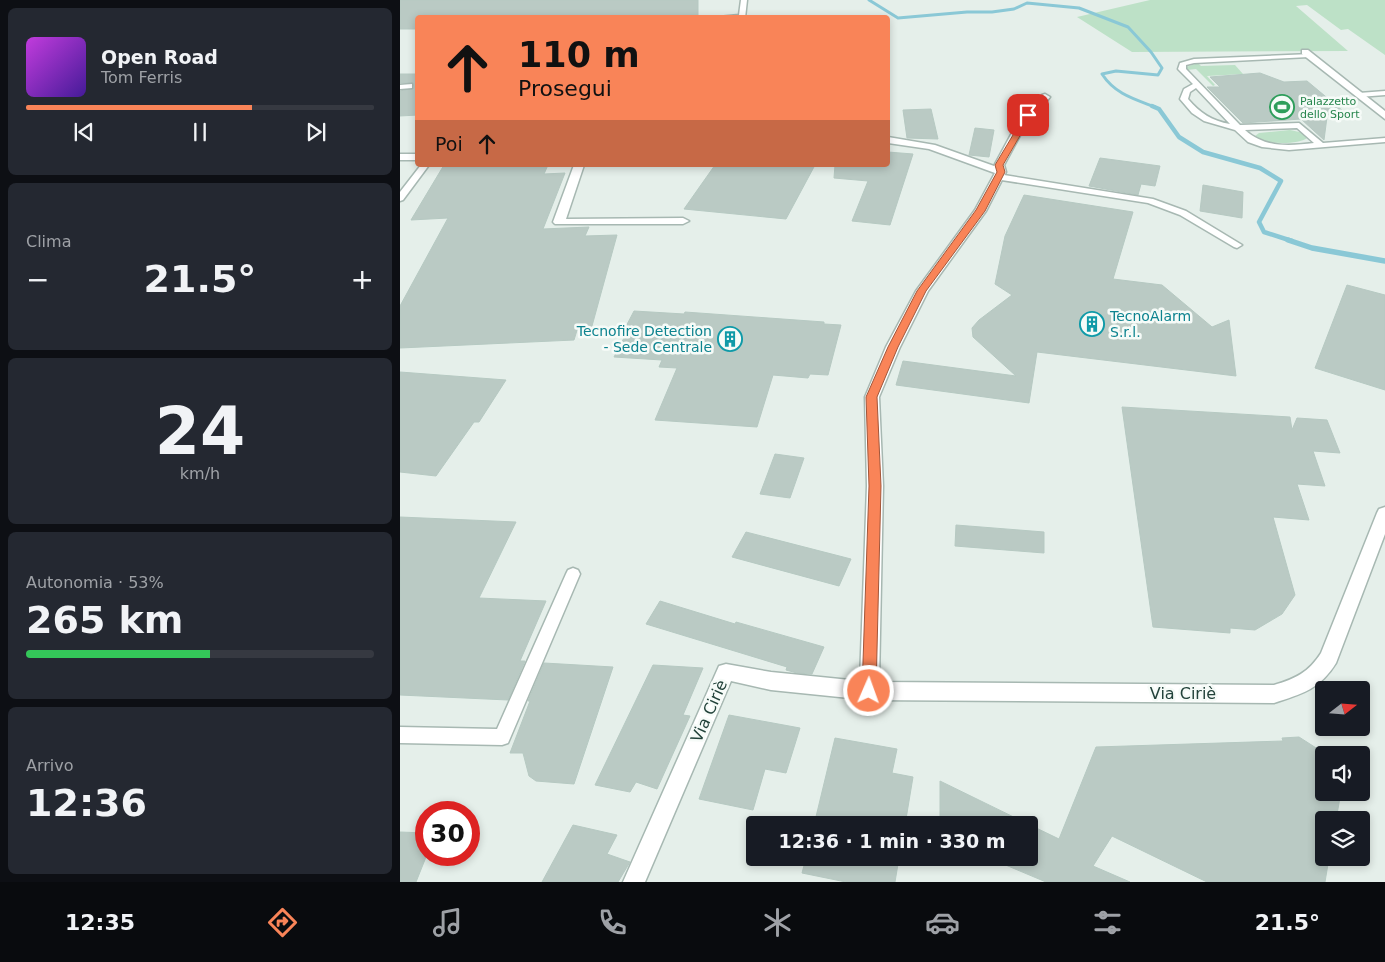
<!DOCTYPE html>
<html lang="it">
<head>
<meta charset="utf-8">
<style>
  body { margin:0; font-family:"DejaVu Sans",sans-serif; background:#242831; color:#f1f3f6; height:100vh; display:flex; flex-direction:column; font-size:19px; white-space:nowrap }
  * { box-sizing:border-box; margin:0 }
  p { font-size:16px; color:#9ea1a6 }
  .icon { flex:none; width:28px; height:28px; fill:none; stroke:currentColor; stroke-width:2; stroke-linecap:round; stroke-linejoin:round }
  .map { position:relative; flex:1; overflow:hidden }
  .details { display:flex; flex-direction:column; gap:8px; padding:8px; background:#0d0f14; width:400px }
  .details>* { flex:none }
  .hud { position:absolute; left:15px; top:15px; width:475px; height:152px; border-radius:5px; box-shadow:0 2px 8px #0003; background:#f98458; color:#111; overflow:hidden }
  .needle { width:32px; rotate:73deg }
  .tools { position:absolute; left:915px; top:681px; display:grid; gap:10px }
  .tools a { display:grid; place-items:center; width:55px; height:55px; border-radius:5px; background:#171b24; box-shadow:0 2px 8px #0003; font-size:25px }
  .speed { position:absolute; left:15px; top:801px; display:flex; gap:10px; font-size:25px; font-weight:700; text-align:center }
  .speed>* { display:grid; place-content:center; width:65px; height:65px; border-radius:50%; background:#171b24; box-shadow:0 2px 8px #0003; line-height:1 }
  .speed .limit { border:8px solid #d22; background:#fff; color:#111 }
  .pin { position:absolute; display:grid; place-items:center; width:42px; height:42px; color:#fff; margin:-21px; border-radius:10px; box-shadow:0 2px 8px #0006 }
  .me { position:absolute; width:55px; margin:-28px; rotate:2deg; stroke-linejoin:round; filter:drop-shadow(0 0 4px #0008) }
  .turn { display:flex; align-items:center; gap:18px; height:105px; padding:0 20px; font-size:22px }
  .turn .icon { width:65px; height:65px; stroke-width:2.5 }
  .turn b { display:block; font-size:35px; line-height:42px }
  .then { display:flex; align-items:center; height:48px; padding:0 20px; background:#0003; gap:10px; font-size:19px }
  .big { font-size:38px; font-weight:800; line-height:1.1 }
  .details .card { flex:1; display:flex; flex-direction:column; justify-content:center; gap:8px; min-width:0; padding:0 18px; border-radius:8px; background:#242831 }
  .details .dial { align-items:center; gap:0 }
  .dial b { font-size:65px; line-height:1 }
  .song { display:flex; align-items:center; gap:15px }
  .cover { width:60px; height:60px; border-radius:8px; background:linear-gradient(135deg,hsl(290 70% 55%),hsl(260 70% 35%)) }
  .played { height:5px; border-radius:2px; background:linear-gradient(90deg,#f98458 65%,#363941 65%) }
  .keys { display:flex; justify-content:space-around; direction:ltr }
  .heat { display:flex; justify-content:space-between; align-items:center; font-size:28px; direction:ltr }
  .charge { height:8px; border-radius:4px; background:linear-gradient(90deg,#34c759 53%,#363941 0) }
  .trip { position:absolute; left:346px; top:816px; width:292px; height:50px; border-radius:5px; background:#171b24; box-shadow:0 2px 8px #0003; font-weight:800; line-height:50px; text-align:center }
  .tabs { display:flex; height:80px; justify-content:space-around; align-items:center; background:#090b0e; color:#9ea1a6 }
  .tabs .icon { width:35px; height:35px }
  .tabs .selected { color:#f98458 }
  .tabs b { font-size:22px; color:#f1f3f6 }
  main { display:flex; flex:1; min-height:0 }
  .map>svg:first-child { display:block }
  .green { fill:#bde1c7 }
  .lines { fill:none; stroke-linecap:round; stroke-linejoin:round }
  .stream-far2 { stroke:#8ac8d6; stroke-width:3 }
  .stream-far1 { stroke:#8ac8d6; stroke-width:4.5 }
  .stream { stroke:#8ac8d6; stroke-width:5.5 }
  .building { fill:#bacac4; stroke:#b6c9c2 }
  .lane-casing { stroke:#a7b8b2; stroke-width:3 }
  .street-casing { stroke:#a7b8b2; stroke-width:3 }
  .lane { fill:#fff; fill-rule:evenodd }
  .street { fill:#fff; fill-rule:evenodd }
  .route { fill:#f98458; stroke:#a25639 }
  .labels { text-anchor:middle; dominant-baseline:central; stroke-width:5; stroke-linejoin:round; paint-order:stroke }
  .far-leisure-label { font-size:11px; fill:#27864d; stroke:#f6fbf8; text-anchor:start }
  .culture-label { font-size:14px; fill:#0d838f; stroke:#f6fbf8; text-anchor:start }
  .near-street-label { font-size:16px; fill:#22423a; stroke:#f6fbf8 }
</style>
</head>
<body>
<main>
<section class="details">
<div class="card">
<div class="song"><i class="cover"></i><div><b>Open Road</b><p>Tom Ferris</p></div></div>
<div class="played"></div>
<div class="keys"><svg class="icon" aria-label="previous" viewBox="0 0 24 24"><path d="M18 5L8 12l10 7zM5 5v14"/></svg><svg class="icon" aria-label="pause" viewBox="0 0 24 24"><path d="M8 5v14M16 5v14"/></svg><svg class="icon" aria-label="next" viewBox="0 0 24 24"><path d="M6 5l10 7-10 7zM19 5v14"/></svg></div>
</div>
<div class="card"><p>Clima</p>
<div class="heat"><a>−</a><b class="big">21.5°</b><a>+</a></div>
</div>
<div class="card dial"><b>24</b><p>km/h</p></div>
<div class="card"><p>Autonomia · 53%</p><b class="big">265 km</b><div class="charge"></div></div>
<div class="card"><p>Arrivo</p><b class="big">12:36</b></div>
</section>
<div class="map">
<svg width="985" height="882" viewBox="0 0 985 882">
  <rect width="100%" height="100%" fill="#e5efea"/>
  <!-- green -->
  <path class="green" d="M750 0H985V55L948 29 941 30 907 5 896 6 948 51 732 52 677 17Z
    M798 63 801 66 835 65 843 74 807 76 815 85 813 86 796 69 787 70 786 67Z
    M890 130 904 133 907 138C898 145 863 145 855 136L859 133Z"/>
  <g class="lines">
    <!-- stream-far2 -->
    <path class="stream-far2" d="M469 0 498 18 567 12H592L614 9 627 3 679 8 728 27 751 52 762 68 758 75 716 71 702 74C715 94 734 99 755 107"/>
    <!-- stream-far1 -->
    <path class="stream-far1" d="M752 106 759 109 779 137 803 152 860 168 881 181 859 222 864 232 892 241"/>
    <!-- stream -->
    <path class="stream" d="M888 240 912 248 985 261"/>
  </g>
  <!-- building -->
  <path class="building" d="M0 0H298V15L210 18H18V29H0Z
    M860 73 884 82 907 81 949 116 927 117 924 140 901 119 843 123 807 87H820L810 77Z
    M0 74H18V115L0 116V91L14 88 13 83H0Z
    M531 109 538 139 507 138 503 110Z
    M575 128 594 130 589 157 569 155Z
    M488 152 513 154 490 225 452 221 468 181 434 178 435 165H488Z
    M700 158 760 166 755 186 741 184 738 195 689 186Z
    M44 165H148L144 174 165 173 143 229 189 227 185 236 217 235 192 326 178 327 174 340 0 348V306L48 218 11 220Z
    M315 165H415L386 219 284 209Z
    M803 185 843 192 842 218 800 211Z
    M624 195 733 212 713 279 762 285 812 327 829 320 836 376 637 352 629 403 496 385 503 361 616 376 573 337 572 328 579 320 612 295 595 284 605 236Z
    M947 285 985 295V390L915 368Z
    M234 311 284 314 285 312 424 322V324L441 325 428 375 410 374 408 378 373 375 357 427 255 420 277 368 259 367 262 360 214 357 226 334H222Z
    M0 372 106 380 79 422H74L36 476 0 472Z
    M722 407 890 417 892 430 897 418 927 420 940 453 913 451 925 486 897 484 909 520 873 517 895 595 882 614 855 630 830 628V633L753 627Z
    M375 454 404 458 390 498 360 494Z
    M0 517 116 522 79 598 146 601 120 661H125L108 700 0 695Z
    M556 525 644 532V553L555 546Z
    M346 532 451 559 439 586 332 557Z
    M260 601 335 624 336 622 424 647 412 674 397 673 386 670 387 667 246 624Z
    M144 663 213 667 174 784 136 781 129 776 123 753H110L130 701H128Z
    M253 665 303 668 283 715 290 716 257 789 236 782 230 792 195 785Z
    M329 715 400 728 386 773 365 769 353 810 299 799Z
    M899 737 924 753V792H941L936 820H924V858H929L925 882H807L712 836 693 866 730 882H646L589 858H630V825L659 839 696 747 883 741 882 738Z
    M435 738 497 749 492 773 513 777 505 825H414Z
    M540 781 630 825H540Z
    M173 825 217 835 207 854 230 862 218 882H142Z
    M0 832 26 833V857L16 882H0Z
    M406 858H499L495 882H446L402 873Z"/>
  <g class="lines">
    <defs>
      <path id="lane" d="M341 0H347L345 18H308L339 15Z
        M911 54V56L909 57 794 63 786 65V69L840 125 899 123 923 143 985 138V142L889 150 862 147 848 142 835 130 804 121 792 113 780 99 784 89 793 84 778 69 780 63 794 59ZM796 88 830 124C812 121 800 113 788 99L790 92ZM897 128 914 143C889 146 865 148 845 130Z
        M12 84V88L0 89V85Z
        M985 91V95L959 97 955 95 959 93Z
        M21 165H29L3 200 0 201V192Z
        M598 174 753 199 786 211 842 245 837 248 834 247 780 215 748 203 595 179V175Z
        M173 568 178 570 180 574 108 743 102 745 0 743V727L97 729 166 574 168 570Z"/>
      <path id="street" d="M902 50H908L985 111V119L902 54Z
        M645 94 650 97 623 130 604 165 606 172 586 211 528 291 500 347 479 397 483 486 479 682 874 685C895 679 909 672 921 653L977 513 979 509 985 507V534L936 663C920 689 902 694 874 703L469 700 371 690 331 681 245 882H223L319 666 326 664 371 672 460 681 467 486 465 397 486 347 516 291 575 210 595 173 529 149 488 143V137L535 145 594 166 614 129 642 95Z
        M0 154H18V160H0Z
        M174 165H184L166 219 283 218 289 221 283 224H155L153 222Z"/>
    </defs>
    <!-- lane casing -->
    <use href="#lane" class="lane-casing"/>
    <!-- street casing -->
    <use href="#street" class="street-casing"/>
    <!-- lane -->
    <use href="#lane" class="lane"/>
    <!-- street -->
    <use href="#street" class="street"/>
  </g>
  <!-- route -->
  <path class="route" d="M628 113 632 115 603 165 605 172 585 211 526 291 498 347 477 397 481 486 476 691 474 696 469 698 464 696 462 691 469 486 466 397 488 347 517 291 576 210 597 172 595 165 625 115Z"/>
  <!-- icons -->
  <defs>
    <symbol id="stadium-ring" viewBox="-11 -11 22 22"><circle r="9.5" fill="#f6fbf8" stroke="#2e9e5b" stroke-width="1.5"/><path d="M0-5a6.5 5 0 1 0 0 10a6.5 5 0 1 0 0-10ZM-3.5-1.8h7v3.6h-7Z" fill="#2e9e5b"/></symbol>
    <symbol id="building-ring" viewBox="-11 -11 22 22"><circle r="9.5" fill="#f6fbf8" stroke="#0f9aa8" stroke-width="1.5"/><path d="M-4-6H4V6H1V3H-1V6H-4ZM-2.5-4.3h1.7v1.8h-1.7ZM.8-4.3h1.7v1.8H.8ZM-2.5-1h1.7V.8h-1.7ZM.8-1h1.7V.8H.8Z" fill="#0f9aa8"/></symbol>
  </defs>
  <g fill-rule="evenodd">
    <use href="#stadium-ring" x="868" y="93" width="28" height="28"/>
    <use href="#building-ring" x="678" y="310" width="28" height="28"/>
    <use href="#building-ring" x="316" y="325" width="28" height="28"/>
  </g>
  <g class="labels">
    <!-- far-leisure labels -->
    <g class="far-leisure-label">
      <text x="900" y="101">Palazzetto<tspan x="900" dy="13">dello Sport</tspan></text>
    </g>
    <!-- culture labels -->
    <g class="culture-label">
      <text x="710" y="316">TecnoAlarm<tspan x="710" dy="16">S.r.l.</tspan></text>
      <text x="312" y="331" text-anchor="end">Tecnofire Detection<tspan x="312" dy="16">- Sede Centrale</tspan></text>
    </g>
    <!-- near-street labels -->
    <g class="near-street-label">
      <text x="783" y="693">Via Ciriè</text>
      <text transform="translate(309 711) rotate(-66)">Via Ciriè</text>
    </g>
  </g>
</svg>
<div class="tools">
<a><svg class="needle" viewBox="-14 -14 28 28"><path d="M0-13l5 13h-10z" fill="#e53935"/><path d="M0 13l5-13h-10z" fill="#9ea1a6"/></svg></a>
<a><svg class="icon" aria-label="sound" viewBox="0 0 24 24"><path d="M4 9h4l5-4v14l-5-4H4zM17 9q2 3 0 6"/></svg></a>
<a><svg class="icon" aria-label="layers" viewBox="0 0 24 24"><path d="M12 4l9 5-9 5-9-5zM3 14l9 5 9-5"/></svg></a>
</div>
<div class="speed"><div class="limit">30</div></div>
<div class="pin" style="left:628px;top:115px;background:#d93025"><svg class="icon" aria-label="arrive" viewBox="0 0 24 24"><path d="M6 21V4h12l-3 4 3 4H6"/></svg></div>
<svg class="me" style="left:469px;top:691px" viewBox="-20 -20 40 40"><circle r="17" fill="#f98458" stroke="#fff" stroke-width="3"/><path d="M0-11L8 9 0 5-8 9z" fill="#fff"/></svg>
<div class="trip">12:36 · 1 min · 330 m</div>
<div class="hud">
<div class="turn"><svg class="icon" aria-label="ahead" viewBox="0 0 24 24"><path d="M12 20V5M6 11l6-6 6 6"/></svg><div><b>110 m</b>Prosegui</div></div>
<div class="then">Poi<svg class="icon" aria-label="ahead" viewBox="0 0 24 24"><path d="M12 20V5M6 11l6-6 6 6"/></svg></div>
</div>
</div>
</main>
<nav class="tabs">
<b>12:35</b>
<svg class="icon selected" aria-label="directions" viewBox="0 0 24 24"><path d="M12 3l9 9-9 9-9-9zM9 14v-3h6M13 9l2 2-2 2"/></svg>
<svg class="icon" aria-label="music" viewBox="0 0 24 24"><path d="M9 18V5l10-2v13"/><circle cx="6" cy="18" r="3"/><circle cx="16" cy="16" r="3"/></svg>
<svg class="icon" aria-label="phone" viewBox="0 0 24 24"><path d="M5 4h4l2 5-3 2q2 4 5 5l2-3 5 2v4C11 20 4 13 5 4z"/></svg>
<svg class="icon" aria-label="climate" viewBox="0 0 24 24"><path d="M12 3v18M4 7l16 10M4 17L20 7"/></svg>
<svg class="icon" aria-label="car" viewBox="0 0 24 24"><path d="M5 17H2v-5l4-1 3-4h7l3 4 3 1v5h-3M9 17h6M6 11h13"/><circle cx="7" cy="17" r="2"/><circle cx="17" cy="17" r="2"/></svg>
<svg class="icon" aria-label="filters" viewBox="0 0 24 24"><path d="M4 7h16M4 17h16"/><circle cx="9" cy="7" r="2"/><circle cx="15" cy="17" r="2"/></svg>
<b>21.5°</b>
</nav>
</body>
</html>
